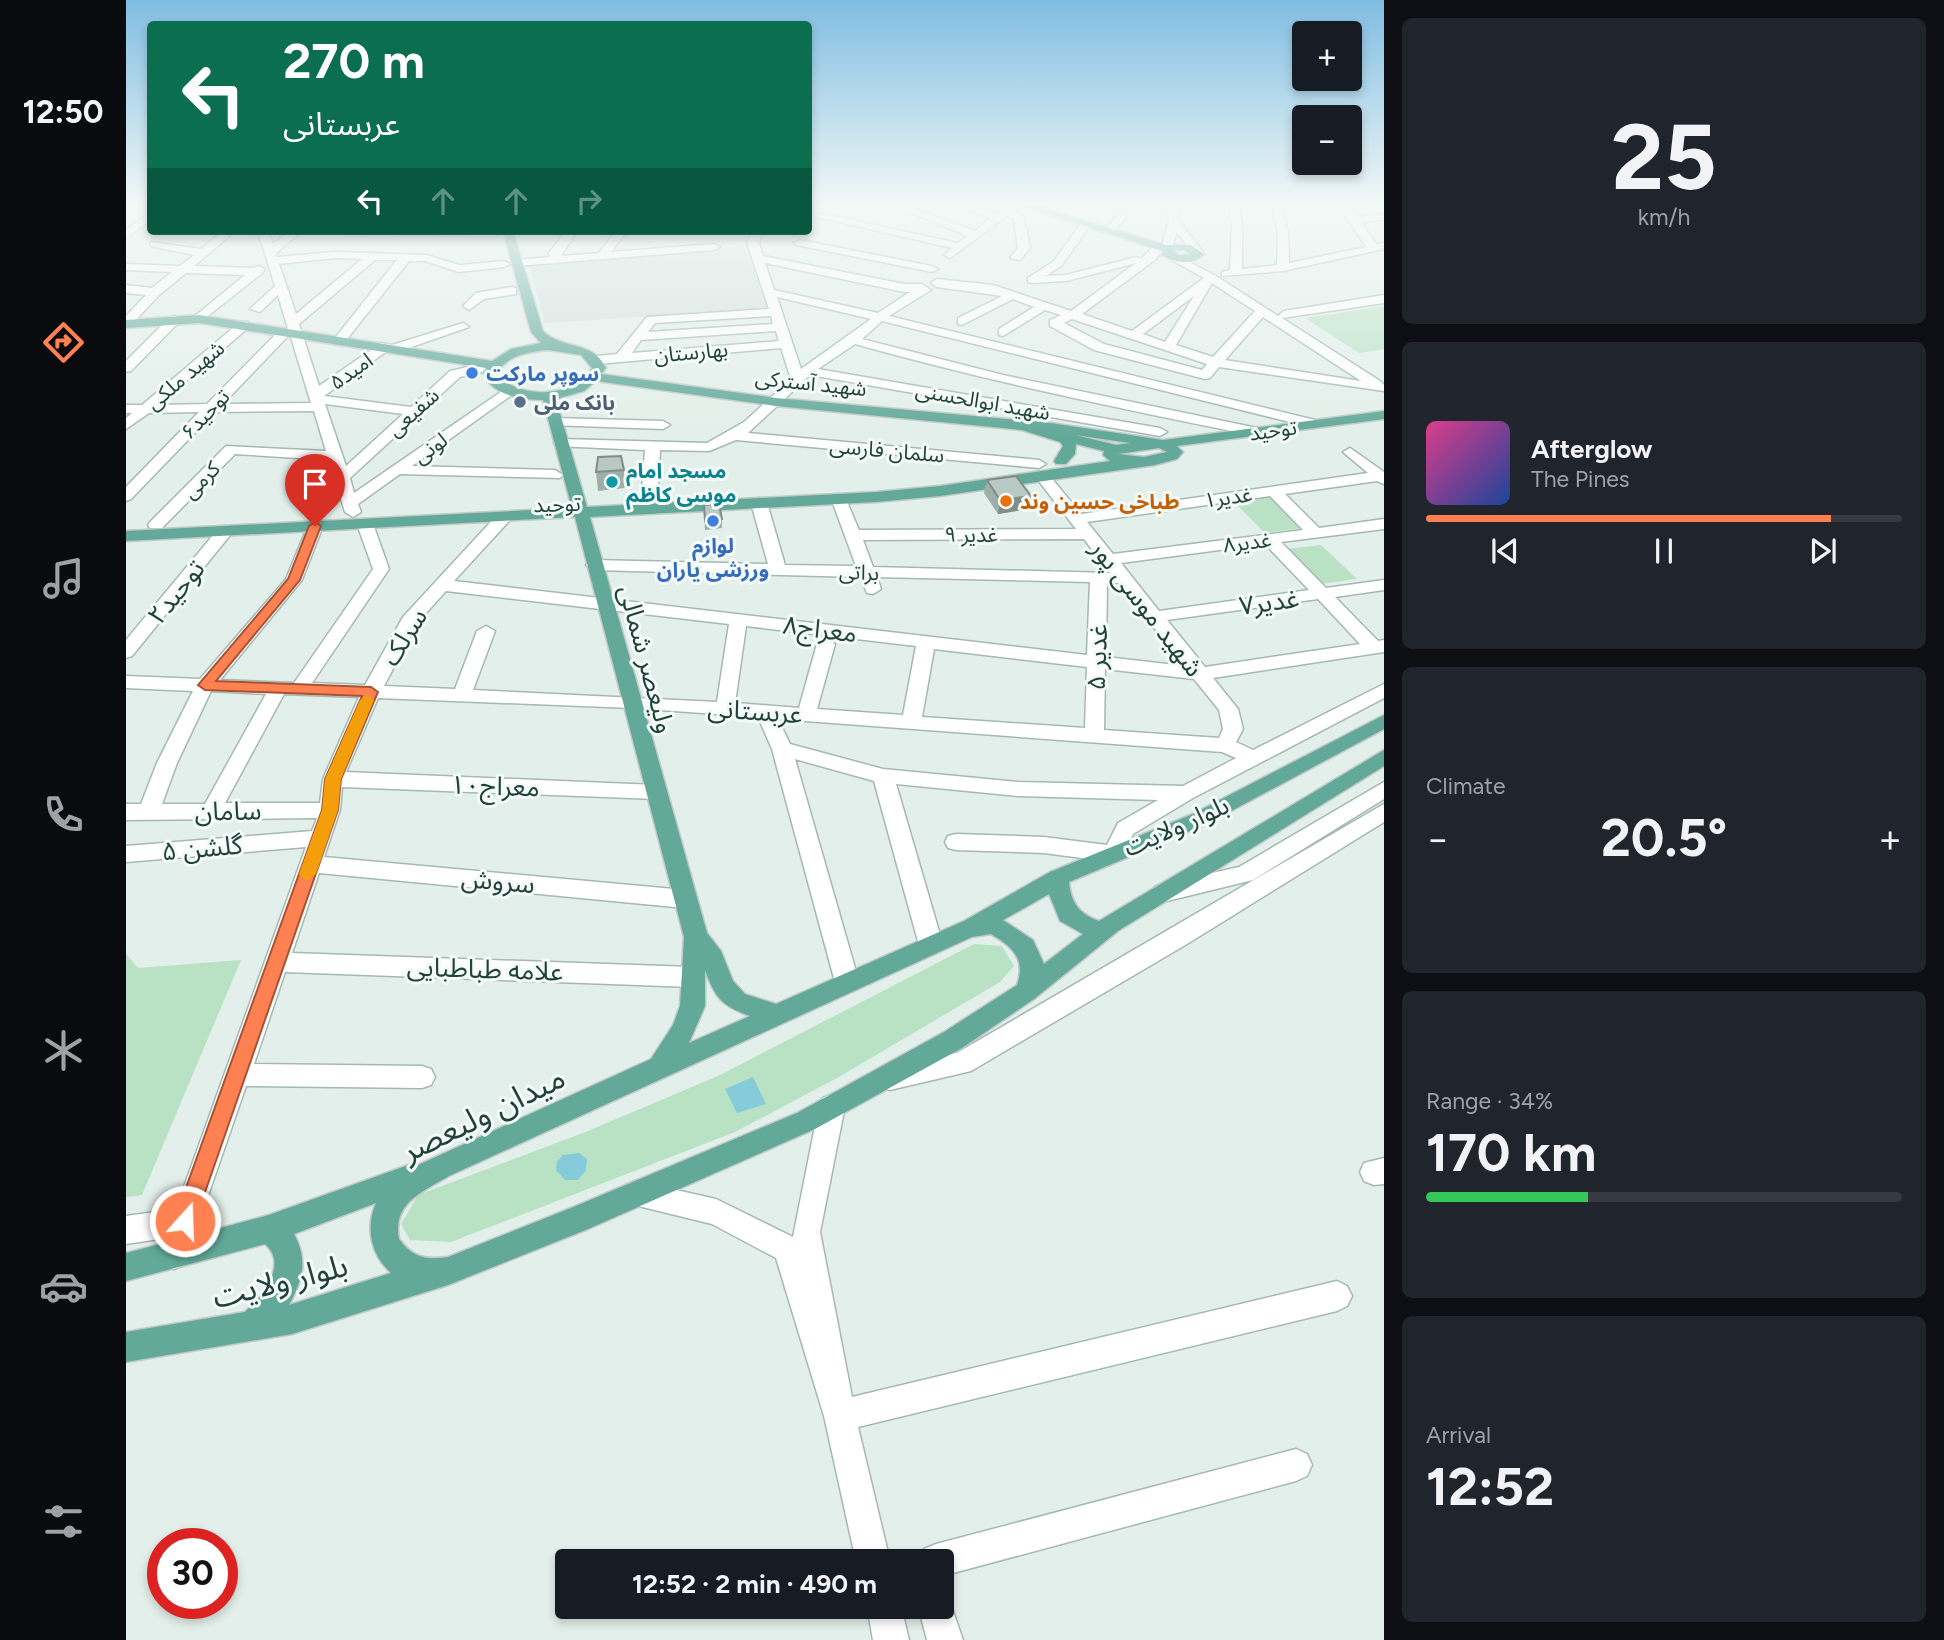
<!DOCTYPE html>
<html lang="en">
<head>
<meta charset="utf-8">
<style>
  body { margin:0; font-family:Figtree,"Noto Sans Arabic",sans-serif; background:#20242c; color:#f1f3f6; height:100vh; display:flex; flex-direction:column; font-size:26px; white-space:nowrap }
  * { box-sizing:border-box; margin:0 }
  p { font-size:23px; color:#9ea1a6 }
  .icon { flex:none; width:38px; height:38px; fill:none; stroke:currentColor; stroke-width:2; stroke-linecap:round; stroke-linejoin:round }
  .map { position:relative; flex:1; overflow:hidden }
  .details { display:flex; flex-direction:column; gap:18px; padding:18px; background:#0d0f14; width:560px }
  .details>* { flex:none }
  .hud { position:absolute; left:21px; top:21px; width:665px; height:214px; border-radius:7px; box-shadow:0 4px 10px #0003; background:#0b6e4f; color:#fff; overflow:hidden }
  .tools { position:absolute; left:1166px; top:21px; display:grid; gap:14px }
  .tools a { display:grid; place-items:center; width:70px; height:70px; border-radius:7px; background:#171b24; box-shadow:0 4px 10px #0003; font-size:35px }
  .speed { position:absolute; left:21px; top:1528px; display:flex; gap:14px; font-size:35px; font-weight:700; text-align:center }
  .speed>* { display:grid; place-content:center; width:91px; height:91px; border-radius:50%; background:#171b24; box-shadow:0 4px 10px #0003; line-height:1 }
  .speed .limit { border:10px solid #d22; background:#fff; color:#111 }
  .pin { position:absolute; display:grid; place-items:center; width:60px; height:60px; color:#fff; margin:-72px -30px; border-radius:50% 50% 50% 0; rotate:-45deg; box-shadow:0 0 7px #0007 }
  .pin .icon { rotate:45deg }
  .me { position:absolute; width:77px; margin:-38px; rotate:20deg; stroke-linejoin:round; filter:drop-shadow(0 0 5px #0008) }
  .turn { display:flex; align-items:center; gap:24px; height:147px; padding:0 21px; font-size:32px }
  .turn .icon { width:91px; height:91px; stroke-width:2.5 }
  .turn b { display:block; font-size:49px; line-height:60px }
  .lanes { display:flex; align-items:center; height:66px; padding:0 21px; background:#0003; justify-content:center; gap:35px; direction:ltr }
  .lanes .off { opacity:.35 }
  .big { font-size:52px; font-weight:700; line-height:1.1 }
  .details .tile { flex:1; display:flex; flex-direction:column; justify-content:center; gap:10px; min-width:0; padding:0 24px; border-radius:10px; background:#20242c }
  .details .dial { align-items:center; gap:0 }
  .dial b { font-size:91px; line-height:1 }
  .song { display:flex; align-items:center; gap:21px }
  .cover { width:84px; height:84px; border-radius:10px; background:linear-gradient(135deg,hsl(330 70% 55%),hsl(220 70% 35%)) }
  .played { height:7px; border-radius:4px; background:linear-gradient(90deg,#ff8051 85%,#363941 85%) }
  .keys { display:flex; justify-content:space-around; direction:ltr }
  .heat { display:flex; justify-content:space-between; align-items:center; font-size:38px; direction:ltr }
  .charge { height:10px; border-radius:5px; background:linear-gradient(90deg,#34c759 34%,#363941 0) }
  .trip { position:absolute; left:429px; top:1549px; width:399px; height:70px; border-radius:7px; background:#171b24; box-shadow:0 4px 10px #0003; font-weight:700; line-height:70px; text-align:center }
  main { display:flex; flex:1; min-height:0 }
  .tabs { display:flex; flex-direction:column; width:126px; justify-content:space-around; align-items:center; background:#090b0e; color:#9ea1a6 }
  .tabs .icon { width:49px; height:49px }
  .tabs .on { color:#ff8051 }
  .tabs b { font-size:32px; color:#f1f3f6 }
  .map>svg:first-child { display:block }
  .built { fill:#d1dfd9 }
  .green { fill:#b9e2c5 }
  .water { fill:#85cbda }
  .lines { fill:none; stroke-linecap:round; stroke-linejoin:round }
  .minor-casing { stroke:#a5b8b2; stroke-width:3 }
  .major-casing { stroke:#c1cac8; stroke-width:3 }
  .minor { fill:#fff; fill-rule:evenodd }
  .major { fill:#62a999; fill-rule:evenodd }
  .wall { fill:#9eaea8 }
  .shaded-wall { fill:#818d88 }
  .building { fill:#b8cac3; stroke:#818d88; stroke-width:2 }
  .route { fill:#ff8051; stroke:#a65335; stroke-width:2 }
  .slow { fill:#f59e0b }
  .shop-dot { fill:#3f7fe0; stroke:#f4faf7; stroke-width:2.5 }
  .service-dot { fill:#5c6f8a; stroke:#f4faf7; stroke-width:2.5 }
  .culture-dot { fill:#0f9aa8; stroke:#f4faf7; stroke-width:2.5 }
  .food-dot { fill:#e8710a; stroke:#f4faf7; stroke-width:2.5 }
  .labels { text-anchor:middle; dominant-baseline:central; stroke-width:6; stroke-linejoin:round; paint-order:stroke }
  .far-street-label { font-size:21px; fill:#20423a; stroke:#f4faf7 }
  .far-shop-label { font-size:21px; font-weight:bold; fill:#366cbe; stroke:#f4faf7; text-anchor:start }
  .far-service-label { font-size:21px; font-weight:bold; fill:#4e5e75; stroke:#f4faf7; text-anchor:start }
  .far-culture-label { font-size:21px; font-weight:bold; fill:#0d838f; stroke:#f4faf7; text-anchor:start }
  .far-food-label { font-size:21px; font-weight:bold; fill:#c56008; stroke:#f4faf7; text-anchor:start }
  .street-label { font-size:26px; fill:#20423a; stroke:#f4faf7 }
  .near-street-label { font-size:32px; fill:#20423a; stroke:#f4faf7 }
</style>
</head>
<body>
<main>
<nav class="tabs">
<b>12:50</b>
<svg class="icon on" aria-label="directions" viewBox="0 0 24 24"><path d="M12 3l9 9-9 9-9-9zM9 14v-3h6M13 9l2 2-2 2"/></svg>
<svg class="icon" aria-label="music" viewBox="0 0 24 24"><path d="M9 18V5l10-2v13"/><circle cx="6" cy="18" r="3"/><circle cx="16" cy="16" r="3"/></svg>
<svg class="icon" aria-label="phone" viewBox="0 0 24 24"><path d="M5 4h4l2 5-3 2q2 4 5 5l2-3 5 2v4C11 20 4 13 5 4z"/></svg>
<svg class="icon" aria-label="climate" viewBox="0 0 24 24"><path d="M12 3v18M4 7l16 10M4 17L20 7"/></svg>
<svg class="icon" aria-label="car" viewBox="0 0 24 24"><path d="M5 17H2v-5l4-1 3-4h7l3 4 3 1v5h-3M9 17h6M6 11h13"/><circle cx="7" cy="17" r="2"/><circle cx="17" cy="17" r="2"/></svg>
<svg class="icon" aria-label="filters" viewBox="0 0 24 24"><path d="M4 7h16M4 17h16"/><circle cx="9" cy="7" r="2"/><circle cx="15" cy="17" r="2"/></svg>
</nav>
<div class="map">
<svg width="1258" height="1640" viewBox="0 0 1258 1640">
  <rect width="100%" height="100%" fill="#e3efea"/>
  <!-- built -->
  <path class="built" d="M618 246 642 309 419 323 403 261Z"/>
  <!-- green -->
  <path class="green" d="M1258 306V349L1233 353 1179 318Z
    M1147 497 1176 528 1139 533 1107 501Z
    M1195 545 1231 579 1195 584 1160 549Z
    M848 944 876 946 888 966 874 982 711 1078 609 1132 325 1242 284 1240 275 1224 292 1195 457 1133 592 1076Z
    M0 954 12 968 115 960 16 1195 0 1197Z"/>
  <!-- water -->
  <path class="water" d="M627 1077 640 1104 611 1113 599 1089Z
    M453 1153 461 1159 460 1170 452 1180H439L430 1170 431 1161 437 1155Z"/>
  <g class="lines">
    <defs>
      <path id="minor" d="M0 207H6L0 210Z
        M770 207H784L849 231 865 218 835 207H850L871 213 880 207H891L888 211 898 217 904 248 894 260 884 258 892 248 888 219 881 216 824 258 818 255 826 248 687 216 692 213 832 243 842 236Z
        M988 207H998L1000 217 987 233H979L978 231 990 217Z
        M1042 207H1052L1053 221 1077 252 1075 254H1067L1051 232 1045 250H1037L1030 259 956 314 1006 331 1078 278 1046 260 1044 258 1050 255 1090 276 1152 316 1158 311 1258 295V303L1156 318 1254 381 1258 385V391L1093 367 1084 378 1079 379 968 350 924 326V320L935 315 919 310 877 336 873 335V329L908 307 887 299 836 325 832 324V318L876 296 811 287 805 283 811 279 867 285 945 311 1010 263 940 281 906 283 902 282V278L928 261 956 222 960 221 965 224 936 265 920 276 940 275 1010 257 1015 259 1029 245H1036L1043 221ZM1086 283 1129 311 1087 357 1050 345ZM1068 296 1039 342 1017 334ZM1137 317 1235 381 1099 360ZM946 319 1081 364 1076 370 978 344 938 323Z
        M1103 207H1113L1116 225V269L1151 265 1152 233 1146 207H1156L1162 233 1163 263 1240 247 1214 207H1224L1231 217 1258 214V220L1235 222 1250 244 1258 243V249L1157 271 1096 276V272L1104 270 1106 225Z
        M21 215 24 216V220L0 238V230Z
        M97 231H109L68 266 127 268 133 266 139 269 135 274 73 323 69 322V316L119 275 60 273 33 295 4 326 0 327V316L20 295 0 293V285L26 288 46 272 0 270V264L54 266 68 255 25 246V242L75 249Z
        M132 231H142L147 244 164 231H176L150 253 151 257 209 252 300 255 334 265 378 261 384 264 378 267 333 272 299 261H283L217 344H209V338L271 260H249L173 324 193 386 255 343 266 345 337 323 343 327 274 351 264 349 198 396 285 407 324 371 368 361 375 365 373 368 334 377 224 478 228 493 382 387 387 388V394L286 466 429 470 437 475 434 478 274 474 232 504 235 512 227 517 219 512 203 460 109 454 36 528H24L22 525 24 522 100 446 200 451 188 411 89 412 5 499 0 501V487L73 412 23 413 0 429V418L6 413H0V405H16L114 322H122V328L32 405 81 404 155 329H162L152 295 134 312 124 309 149 286ZM209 258 236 259 170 314 153 264ZM164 334 185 403 97 404 163 335ZM199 404 277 414 220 466Z
        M214 231H374L375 233 370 236 219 234Z
        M440 231H451L435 256 473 253 490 231H501L485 252 588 244 594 247 588 250 391 266 385 263 391 260 424 257 423 253Z
        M627 231H637L633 243 637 256 778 284H796L805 290 763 316 1193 421 1195 424 1188 428 756 321 736 339 877 375 1131 428 1138 432 1131 436C996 409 861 381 729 344L692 369 1034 428 1041 432 1034 436 684 375 622 433 913 460 920 464 913 468 610 440 583 451 534 450 532 489 524 494 516 489 519 450 430 446 428 443 430 440 435 439 581 443 618 422 665 379 655 348 471 364 464 360 471 356 491 354 521 317 643 309 621 243ZM639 263 778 292H784L752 313 648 290ZM651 297 745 319 675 369ZM645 316 647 324 522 332 529 323ZM650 331 653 341 506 353 515 340Z
        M674 240 806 266 812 269 806 272 670 245 668 243Z
        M386 287 390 288V294L358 299 343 310 337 306 350 293Z
        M48 316 52 317V323L5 371 0 372V361L44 317Z
        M429 418 537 421 544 425 537 429 424 425V419Z
        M1224 448 1258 472V484L1251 481 1159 494 1193 528 1258 519V529L1155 542 1200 588 1258 580V590L1209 597 1252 641 1258 640V652L1087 678 1112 709 1117 729 1110 742 1127 750 1258 684V698L1067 798 1007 834 995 860 987 862 918 853 830 850 822 848 819 842 822 836 830 834 918 837 981 845 992 823 1032 800 892 796 770 784 817 945 813 952 805 954 797 952 793 945 748 781 669 759 733 982 729 989 721 992 713 989 709 982 646 749 632 717 506 708 252 698 220 772 530 785 537 787 540 792 537 797 530 799 216 787 214 810 198 857 559 890 567 893 570 899 567 905 559 908 193 873 166 953 566 967 574 970 578 977 574 984 566 987 159 972 128 1064 296 1066 305 1069 309 1077 305 1085 296 1088 120 1086 58 1265 48 1269 38 1265 34 1255 40 1238 0 1244V1216L50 1209 180 847 0 862V846L186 831 191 818 0 820V804H15L31 763 67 691 0 688V676L74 679 160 579 183 523 189 521 197 526 176 580 94 680 168 683 247 569 231 524 239 519 247 524 263 569 186 683 239 685 277 617 372 514H384L386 517 384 520 328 581 961 655 964 582 751 577 755 589 747 594 741 593 734 577 468 570 460 565 468 560 642 564 625 503 633 498 641 503 659 565 730 566 705 498 708 495H718L733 530 950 529 912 480 909 477 912 474H922L955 514 1242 473 1217 452ZM1144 496 1177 530 987 554 961 522ZM958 539 984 573 747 567 737 540ZM1139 544 1183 590 1033 611 995 563ZM981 583H993L1058 666 980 657ZM320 591 603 624 591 702 347 690 369 631 360 626 351 631 329 689 258 686 291 623ZM1192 599 1234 644 1079 667 1041 620ZM620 626 790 646 777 715 691 709 709 644 700 638 691 644 673 708 609 703ZM808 649 961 667 959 728 796 717ZM979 669 1068 679 1093 710 1097 729 1093 738 978 730ZM85 691 140 694 79 804H36L51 763ZM158 694 233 697 197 779 194 803H99ZM652 719 1096 752 1110 758 1057 786 892 782 757 769 664 744Z
        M99 526 105 528 107 531 105 534 6 656 0 658V640L93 528Z
        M1258 782V799L1127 880 1037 902 1029 899 1026 893 1029 887 1037 884 1113 867Z
        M1258 804V822L1061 944 845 1071 764 1090 755 1087 751 1079 755 1071 831 1053Z
        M706 1094 715 1098 719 1106 694 1232 726 1397 1211 1281 1221 1286 1226 1296 1221 1306 1211 1311 732 1427 764 1561H730L698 1416 650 1258 586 1224 500 1203 496 1194 500 1185 510 1181 590 1199 667 1237 693 1106 697 1098Z
        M1258 1158V1184L1248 1185 1238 1181 1234 1172 1238 1163Z
        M1170 1449 1181 1454 1186 1465 1181 1476 1170 1481 816 1576V1561H793L798 1549 810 1544Z
        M816 1591 821 1594 837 1640H801L792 1606H816Z
        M741 1606H775L783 1640H747Z"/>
      <path id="major" d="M900 207H915L1040 245H1065L1078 254C1066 266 1050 263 1036 255V251ZM1047 250H1059L1064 254 1053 255Z
        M377 231H387L417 331C436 350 467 340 480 368L475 374 650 398 925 423 1037 440 1258 411V419L1051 446 1057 452 1051 459 1029 465 814 496 750 502 464 517 581 933 595 951 607 981 619 994 650 1004 838 921 924 872 1067 814 1258 715V729L1081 824 943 882C945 903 953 914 973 921L1258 750V766L992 931 908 999 836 1048 689 1129 462 1229 322 1285 166 1334 0 1362V1332L119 1312C136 1295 163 1265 139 1244L0 1281V1253L143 1215 288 1163 292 1165 525 1059 547 1025 554 1006 558 937 449 517 0 541V531L446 508 417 400C396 400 364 395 357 372L360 368 73 323 0 328V320L73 315 366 361 385 349 415 343 405 332ZM422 350 455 355 466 368C445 398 400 399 372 377L371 372C383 355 402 352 422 350ZM470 381 650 406 896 430 934 442 937 446 928 461 930 464H940L949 454 950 444 978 451 977 455 984 461 814 486 750 492 461 507 430 399 458 391ZM949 435 1004 443 990 445ZM1033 448 1041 452 1018 457 992 454ZM923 894 934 921 957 934 918 964 907 940 877 920ZM865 934C887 947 900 959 891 985L818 1032 671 1113 445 1208 322 1257C300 1260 287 1258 273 1239 266 1203 296 1192 323 1176L846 937ZM579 970C589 998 596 1006 624 1016L563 1043 579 1006ZM250 1203C239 1228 245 1255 265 1273L163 1305C177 1279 182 1260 168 1234Z"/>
    </defs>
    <!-- minor casing -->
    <use href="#minor" class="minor-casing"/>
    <!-- major casing -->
    <use href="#major" class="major-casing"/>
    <!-- minor -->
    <use href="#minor" class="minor"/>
    <!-- major -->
    <use href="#major" class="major"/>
  </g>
  <!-- wall -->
  <path class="wall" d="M498 470 499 488 472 491 470 472Z
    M861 480 905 496 902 509 872 514 858 493Z
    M578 505 596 519V528L579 530Z"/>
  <!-- shaded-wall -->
  <path class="shaded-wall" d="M905 496 902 509 872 514 874 500Z"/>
  <!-- building -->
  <path class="building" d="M495 456 498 470 470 472 472 457Z
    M890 476 905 496 874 500 861 480Z
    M593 504 596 519 579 521 578 505Z"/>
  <!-- sky -->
  <linearGradient id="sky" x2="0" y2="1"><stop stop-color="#80bde2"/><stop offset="0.47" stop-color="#f2f8f6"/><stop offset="1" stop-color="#f2f8f6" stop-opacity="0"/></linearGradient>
  <rect width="1258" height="436" fill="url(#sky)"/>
  <!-- route -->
  <path class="route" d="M189 522 195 526 174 580 90 681 245 687 252 692 215 779 212 810 69 1221 66 1228 59 1231 51 1228 48 1221 196 810 199 779 236 696 79 690 72 685 162 579 183 526Z"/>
  <!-- slow -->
  <path class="slow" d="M241 695 248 700 215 779 212 810 190 874 181 880 176 878 173 874 196 810 199 779 234 700Z"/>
  <!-- markers -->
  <g class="shop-dot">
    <circle cx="346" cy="373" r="7"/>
    <circle cx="587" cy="521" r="7"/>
  </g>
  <circle class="service-dot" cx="394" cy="402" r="7"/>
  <circle class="culture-dot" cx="486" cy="482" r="7"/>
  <circle class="food-dot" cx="880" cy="501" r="7"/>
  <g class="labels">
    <!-- far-street labels -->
    <g class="far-street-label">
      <text transform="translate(565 352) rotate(-5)">بهارستان</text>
      <text transform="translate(225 371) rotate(-35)">امید۵</text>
      <text transform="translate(59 375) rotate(-40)">شهید ملکی</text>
      <text transform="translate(685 383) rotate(6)">شهید آسترکی</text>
      <text transform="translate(857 401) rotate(10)">شهید ابوالحسنی</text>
      <text transform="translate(287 412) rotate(-42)">شفیعی</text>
      <text transform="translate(79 414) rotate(-46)">توحید۶</text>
      <text transform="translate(1147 430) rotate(-8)">توحید</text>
      <text transform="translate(304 448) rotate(-36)">لونی</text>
      <text transform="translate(761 450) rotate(5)">سلمان فارسی</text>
      <text transform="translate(75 480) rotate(-45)">کرمی</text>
      <text transform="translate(1102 497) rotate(-8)">غدیر۱</text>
      <text transform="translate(431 504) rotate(-2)">توحید</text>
      <text x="845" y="534">غدیر ۹</text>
      <text transform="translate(1121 542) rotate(-7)">غدیر۸</text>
      <text transform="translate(733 572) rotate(2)">براتی</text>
    </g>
    <!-- far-shop labels -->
    <g class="far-shop-label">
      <text x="360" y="373">سوپر مارکت</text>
      <text x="587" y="545" text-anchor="middle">لوازم<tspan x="587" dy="24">ورزشی یاران</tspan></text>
    </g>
    <!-- far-service labels -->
    <g class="far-service-label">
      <text x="408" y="402">بانک ملی</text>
    </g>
    <!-- far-culture labels -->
    <g class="far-culture-label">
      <text x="500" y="470">مسجد امام<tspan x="500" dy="24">موسی کاظم</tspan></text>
    </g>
    <!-- far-food labels -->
    <g class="far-food-label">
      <text x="894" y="501">طباخی حسین وند</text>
    </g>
    <!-- street labels -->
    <g class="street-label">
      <text transform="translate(50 592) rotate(-51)">توحید۲</text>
      <text transform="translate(1143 602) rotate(-8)">غدیر۷</text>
      <text transform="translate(1021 608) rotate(52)">شهید موسی پور</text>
      <text transform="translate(694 629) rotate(7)">معراج۸</text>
      <text transform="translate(278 637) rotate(-58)">سرلک</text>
      <text transform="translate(971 657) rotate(-88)">غدیر ۵</text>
      <text transform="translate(521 659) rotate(75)">ولیعصر شمالی</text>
      <text transform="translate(629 711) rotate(4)">عربستانی</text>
      <text transform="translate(369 786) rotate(2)">معراج۱۰</text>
      <text transform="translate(102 811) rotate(-1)">سامان</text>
      <text transform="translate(1050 826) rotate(-24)">بلوار ولایت</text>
      <text transform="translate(76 848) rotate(-5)">گلشن ۵</text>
      <text transform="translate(372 881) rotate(5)">سروش</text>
      <text transform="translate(359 969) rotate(2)">علامه طباطبایی</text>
    </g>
    <!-- near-street labels -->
    <g class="near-street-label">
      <text transform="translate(357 1114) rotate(-26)">میدان ولیعصر</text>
      <text transform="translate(154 1281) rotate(-14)">بلوار ولایت</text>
    </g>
  </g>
</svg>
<div class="tools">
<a>+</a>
<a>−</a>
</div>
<div class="speed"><div class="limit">30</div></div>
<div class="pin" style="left:189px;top:526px;background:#d93025"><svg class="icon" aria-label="arrive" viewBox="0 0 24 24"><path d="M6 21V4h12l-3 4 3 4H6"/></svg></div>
<svg class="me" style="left:59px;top:1221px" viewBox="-20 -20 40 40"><circle r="17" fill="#ff8051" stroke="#fff" stroke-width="3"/><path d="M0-11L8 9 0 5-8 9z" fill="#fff"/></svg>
<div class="trip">12:52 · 2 min · 490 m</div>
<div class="hud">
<div class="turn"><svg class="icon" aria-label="left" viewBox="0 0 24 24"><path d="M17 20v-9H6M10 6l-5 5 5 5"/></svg><div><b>270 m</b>عربستانی</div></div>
<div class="lanes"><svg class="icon" aria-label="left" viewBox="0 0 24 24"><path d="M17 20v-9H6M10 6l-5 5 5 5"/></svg><svg class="icon off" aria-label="ahead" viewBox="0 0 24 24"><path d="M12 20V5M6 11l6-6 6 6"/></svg><svg class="icon off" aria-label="ahead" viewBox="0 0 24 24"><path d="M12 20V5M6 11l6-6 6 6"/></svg><svg class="icon off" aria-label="right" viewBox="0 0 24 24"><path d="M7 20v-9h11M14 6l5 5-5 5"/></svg></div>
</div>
</div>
<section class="details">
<div class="tile dial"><b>25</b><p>km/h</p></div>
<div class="tile">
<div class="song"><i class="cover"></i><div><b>Afterglow</b><p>The Pines</p></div></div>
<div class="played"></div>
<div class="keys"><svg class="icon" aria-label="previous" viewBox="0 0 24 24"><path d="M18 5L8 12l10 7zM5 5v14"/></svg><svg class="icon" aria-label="pause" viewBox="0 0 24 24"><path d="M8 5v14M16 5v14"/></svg><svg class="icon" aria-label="next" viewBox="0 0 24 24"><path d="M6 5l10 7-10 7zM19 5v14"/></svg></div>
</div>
<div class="tile"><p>Climate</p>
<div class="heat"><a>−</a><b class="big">20.5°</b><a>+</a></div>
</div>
<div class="tile"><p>Range · 34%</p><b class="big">170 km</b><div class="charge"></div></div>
<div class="tile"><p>Arrival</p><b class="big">12:52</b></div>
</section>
</main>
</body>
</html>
